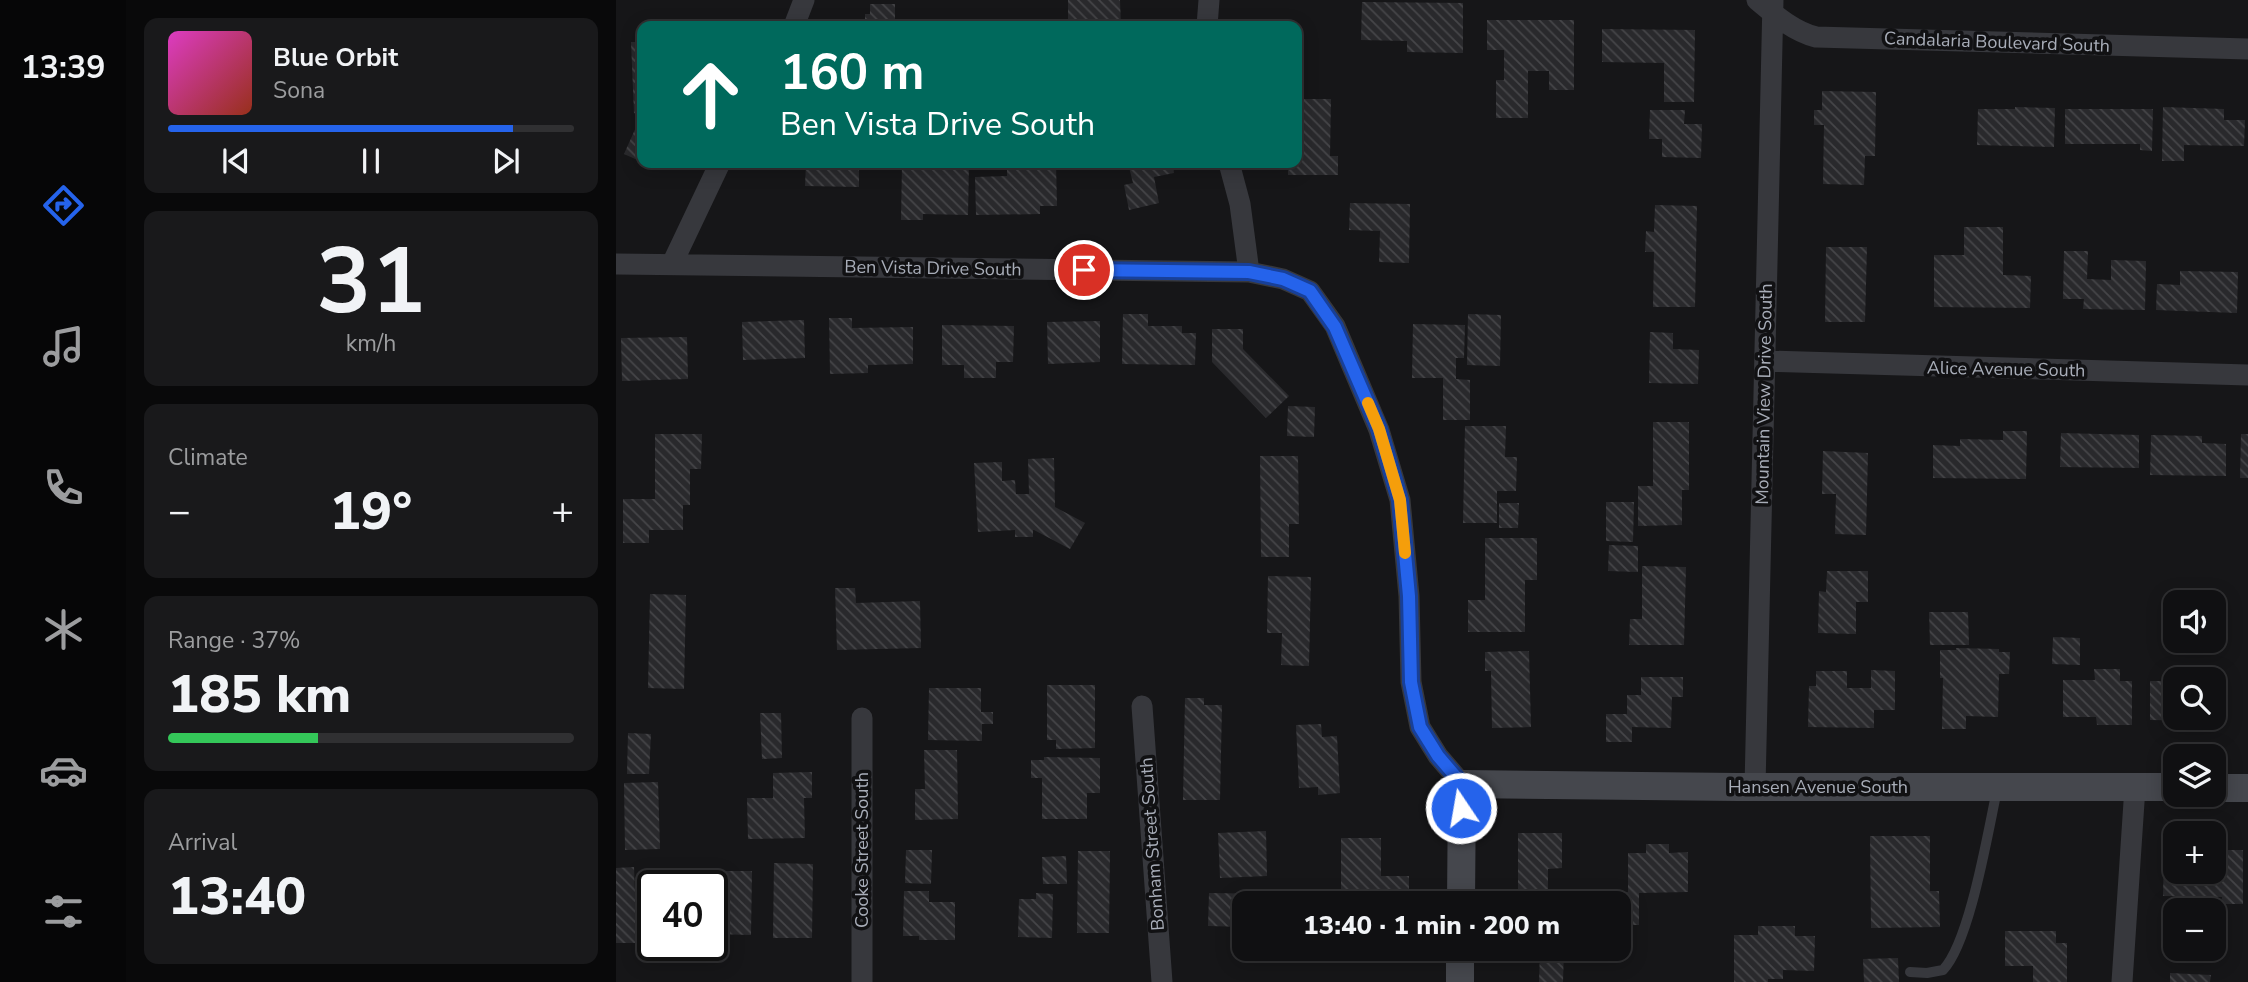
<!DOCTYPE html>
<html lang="en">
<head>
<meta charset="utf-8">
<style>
  body { margin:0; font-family:"Nunito Sans",sans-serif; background:#19191b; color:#f1f3f6; height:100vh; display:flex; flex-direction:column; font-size:26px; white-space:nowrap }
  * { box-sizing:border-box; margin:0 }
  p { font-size:23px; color:#9c9d9f }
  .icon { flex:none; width:38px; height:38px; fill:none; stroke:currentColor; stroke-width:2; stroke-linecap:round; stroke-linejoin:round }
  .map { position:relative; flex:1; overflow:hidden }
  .sheet { display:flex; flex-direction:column; gap:18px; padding:18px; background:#09090a; width:490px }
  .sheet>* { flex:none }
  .top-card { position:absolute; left:21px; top:21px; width:665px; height:147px; border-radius:14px; box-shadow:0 4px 18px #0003,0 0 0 2px #303032; background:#00695c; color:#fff; overflow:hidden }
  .buttons { position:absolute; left:1547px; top:590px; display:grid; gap:14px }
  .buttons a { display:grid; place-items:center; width:63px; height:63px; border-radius:14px; background:#101012; box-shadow:0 4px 18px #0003,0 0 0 2px #303032; font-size:35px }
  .speed { position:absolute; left:21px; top:870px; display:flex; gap:14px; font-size:35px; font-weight:700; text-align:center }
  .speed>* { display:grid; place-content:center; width:91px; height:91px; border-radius:50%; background:#101012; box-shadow:0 4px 18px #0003,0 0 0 2px #303032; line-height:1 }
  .speed .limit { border:4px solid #111; border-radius:10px; background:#fff; color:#111 }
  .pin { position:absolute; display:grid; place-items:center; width:60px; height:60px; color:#fff; margin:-30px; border:4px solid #fff; border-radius:50%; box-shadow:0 2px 7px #0007 }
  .me { position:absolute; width:77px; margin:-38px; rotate:348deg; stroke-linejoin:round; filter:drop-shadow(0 0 5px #0008) }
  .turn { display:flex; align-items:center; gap:24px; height:147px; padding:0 28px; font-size:32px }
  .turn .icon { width:91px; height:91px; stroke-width:2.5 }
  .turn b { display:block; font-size:49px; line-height:60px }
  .big { font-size:52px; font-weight:800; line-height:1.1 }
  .sheet .card { flex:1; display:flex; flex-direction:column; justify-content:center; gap:10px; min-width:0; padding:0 24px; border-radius:14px; background:#19191b }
  .sheet .dial { align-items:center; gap:0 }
  .dial b { font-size:91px; line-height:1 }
  .song { display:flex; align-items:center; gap:21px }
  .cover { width:84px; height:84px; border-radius:10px; background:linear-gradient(135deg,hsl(310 70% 55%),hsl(10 70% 35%)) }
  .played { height:7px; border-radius:4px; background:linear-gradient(90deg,#2563eb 85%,#303032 85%) }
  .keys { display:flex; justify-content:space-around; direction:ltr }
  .heat { display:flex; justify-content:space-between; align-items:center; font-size:38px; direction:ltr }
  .charge { height:10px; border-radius:5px; background:linear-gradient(90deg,#34c759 37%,#303032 0) }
  .trip { position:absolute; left:616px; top:891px; width:399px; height:70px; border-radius:14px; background:#101012; box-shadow:0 4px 18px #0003,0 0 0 2px #303032; font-weight:800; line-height:70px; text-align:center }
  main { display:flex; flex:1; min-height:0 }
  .dock { display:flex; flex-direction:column; width:126px; justify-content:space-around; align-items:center; background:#060607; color:#9c9d9f }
  .dock .icon { width:49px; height:49px }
  .dock .current { color:#2563eb }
  .dock b { font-size:32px; color:#f1f3f6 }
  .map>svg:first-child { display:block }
  .building { fill:url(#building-back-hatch) }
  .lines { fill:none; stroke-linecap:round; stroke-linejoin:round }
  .lane { stroke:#37383d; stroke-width:10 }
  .street { stroke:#37383d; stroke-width:21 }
  .secondary { stroke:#45474d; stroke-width:28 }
  .route-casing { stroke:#184099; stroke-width:18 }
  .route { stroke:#2563eb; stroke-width:12 }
  .slow { stroke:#f59e0b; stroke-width:12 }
  .labels { text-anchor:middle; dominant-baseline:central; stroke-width:7; stroke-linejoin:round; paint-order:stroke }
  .street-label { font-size:18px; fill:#a8adb8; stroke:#111113 }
</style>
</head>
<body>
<main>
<nav class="dock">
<b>13:39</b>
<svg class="icon current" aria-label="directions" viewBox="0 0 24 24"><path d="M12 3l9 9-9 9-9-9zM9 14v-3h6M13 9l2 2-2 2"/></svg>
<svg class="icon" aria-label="music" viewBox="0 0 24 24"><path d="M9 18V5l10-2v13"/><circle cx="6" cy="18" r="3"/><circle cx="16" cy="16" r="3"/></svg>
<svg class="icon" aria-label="phone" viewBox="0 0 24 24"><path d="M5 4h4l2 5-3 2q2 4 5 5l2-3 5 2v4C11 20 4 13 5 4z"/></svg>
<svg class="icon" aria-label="climate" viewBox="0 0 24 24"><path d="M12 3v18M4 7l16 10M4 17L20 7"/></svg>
<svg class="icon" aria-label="car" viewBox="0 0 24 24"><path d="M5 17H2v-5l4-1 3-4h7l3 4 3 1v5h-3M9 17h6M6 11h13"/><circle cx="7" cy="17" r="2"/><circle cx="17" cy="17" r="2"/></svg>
<svg class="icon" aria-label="filters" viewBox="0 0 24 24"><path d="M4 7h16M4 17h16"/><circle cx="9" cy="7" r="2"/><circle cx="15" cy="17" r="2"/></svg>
</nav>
<section class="sheet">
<div class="card">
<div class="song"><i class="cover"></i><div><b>Blue Orbit</b><p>Sona</p></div></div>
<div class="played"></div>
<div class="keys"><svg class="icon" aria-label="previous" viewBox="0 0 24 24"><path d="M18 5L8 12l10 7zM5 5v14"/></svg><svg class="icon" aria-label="pause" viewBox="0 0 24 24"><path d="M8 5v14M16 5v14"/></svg><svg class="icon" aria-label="next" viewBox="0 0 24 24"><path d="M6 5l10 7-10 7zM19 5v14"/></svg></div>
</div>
<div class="card dial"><b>31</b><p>km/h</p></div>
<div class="card"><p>Climate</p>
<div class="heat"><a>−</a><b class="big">19°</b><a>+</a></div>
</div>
<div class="card"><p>Range · 37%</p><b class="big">185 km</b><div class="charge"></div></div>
<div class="card"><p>Arrival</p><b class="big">13:40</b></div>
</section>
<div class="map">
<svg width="1632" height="982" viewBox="0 0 1632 982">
  <defs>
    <pattern id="building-back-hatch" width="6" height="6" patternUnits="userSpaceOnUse" patternTransform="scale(1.75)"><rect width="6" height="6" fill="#29292c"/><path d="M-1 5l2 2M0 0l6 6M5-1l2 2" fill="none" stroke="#454548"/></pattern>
  </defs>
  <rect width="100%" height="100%" fill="#161618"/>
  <!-- building -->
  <path class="building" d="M452 0H504L505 26H452Z
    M746 2 847 3V53L791 52V41L745 40Z
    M254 4H279V26H249V14H254Z
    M871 20H958V90H933V71H912V118H880V80H888V50H871Z
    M986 29 1079 30 1078 102H1048V63L986 62Z
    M15 42H26V162L8 154 25 116 18 113Z
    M1206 91 1260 92 1259 156H1249L1248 185 1207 184 1208 125H1198V110H1206Z
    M681 99H715L714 156H722V175H672V163H681Z
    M1399 107 1439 108 1438 147 1361 145 1362 109H1399Z
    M1547 107 1608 109V120H1629L1628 146 1568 145V161H1546Z
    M1449 109H1537L1536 151 1524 150V144H1449Z
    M1034 110H1069L1068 124H1086L1085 158 1046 157V139H1033Z
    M190 163H236V167H243V187L189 186Z
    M286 163H318V166H331V163H353L352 215 307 214V220H285Z
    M512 163H556L558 173 538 177 543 203 513 210 508 185 517 183Z
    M440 164 441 206H424V214L360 215 359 177 391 176V165Z
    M734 203 794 204 793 263 763 262 764 231 733 230Z
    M1039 205 1081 206 1079 307H1037L1038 252H1029L1030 231 1038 232Z
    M1348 227H1387V275L1415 276 1414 308 1318 307V255H1348Z
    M1210 247H1251L1249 322H1209Z
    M1448 251H1472L1471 279 1495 280V260L1530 261 1529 310 1467 309 1468 299H1447Z
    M1564 271 1622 272 1621 313 1540 310 1541 284 1564 285Z
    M507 314H532V326H566V333H580L579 365 506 364Z
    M852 314 885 315 884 366 851 365Z
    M213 318H236V328L297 327V364L252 365V373L214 374Z
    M188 320 189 358 127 360 126 322Z
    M484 321V362L432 364 431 322Z
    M797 324 849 325 848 358H840V379L854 380V420H827V378H796Z
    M326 325 398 326 397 362H380V378H348V365H326Z
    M596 329H627V349L673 396 650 418 596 362Z
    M1034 332 1057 333V349L1083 350 1082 384 1033 383Z
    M71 337 72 379 6 381 5 338Z
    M672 406 699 407 698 437 671 436Z
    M1037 422H1073V490H1066V525L1022 526V486H1037Z
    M849 426H890L889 457H901L900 491H881V523H847Z
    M1387 431H1411L1410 479 1317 478V445L1344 446V439L1387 440Z
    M1445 433 1523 435V468L1444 467Z
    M39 434H86L85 469H74V505H67V530H33V543H7V499H39Z
    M1625 434H1632V478H1624Z
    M1535 435 1586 436V443L1610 444V476L1534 475Z
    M1207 451 1252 453 1250 535 1219 534 1220 494H1206Z
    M644 456H682L683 524H673V557H645Z
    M438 458 439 507 469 523 454 549 418 530H417V537H399V530L362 532 358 463 386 462V481L399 480 400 494H413L412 459Z
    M990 502H1018L1017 542 990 541Z
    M883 503H903L902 528H883Z
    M869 538H921V580H909V632H852V600H869Z
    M993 545 1022 546V572L992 571Z
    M1026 566 1070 567 1068 645H1013L1014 619H1026Z
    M1211 571H1252V602H1240V634L1202 633 1203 591 1210 592Z
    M652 576 695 577 693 666 665 665 666 633H651Z
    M219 588H239L240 603 304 601 305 648 221 650Z
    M34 594 70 595 68 689 32 688Z
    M1313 612H1352L1353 645H1314Z
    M1437 637 1464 638V665L1436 664Z
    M1340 648 1383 649V652H1394L1393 674H1383L1382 717 1350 716V729H1326L1327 678H1324V650H1340Z
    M913 651 915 727 876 728 875 671H869V652Z
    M1478 669H1504V681H1516V725H1481L1480 717H1447V680H1479Z
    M1255 670 1279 671V710H1258V728L1192 727 1193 686H1200V671H1231V688H1255Z
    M1025 677H1067V697H1056L1055 728 1016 727V742H990V714H1011V695H1025Z
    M1534 681H1559V718H1598V682H1601V721L1534 720Z
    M431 685H479V748L440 749V740H431Z
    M313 688H365V712H377V724H366V741L312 740Z
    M569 698H588V705H606L604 800H567Z
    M144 713H165L166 758 146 759Z
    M705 724 706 737 721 736 724 793 702 795V787L683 788 680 725Z
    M12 733 35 734 33 774H11Z
    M308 750H341L342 819 299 820V789H309Z
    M428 757 484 758V793H471V819H426V778H415V760H428Z
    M196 772V798H188L189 838 132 839 131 798H157V773Z
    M42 782 44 849 9 850 8 783Z
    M650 831 651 876 604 878 602 833Z
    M902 833H946V868L932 869V901H902Z
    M1254 836H1314V891H1323L1324 927 1255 928Z
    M725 838H765V876H793V903H725Z
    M1030 844H1053V853L1072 852V892L1023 893V925H1003V903H992V893L1012 892V853H1030Z
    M290 850H316L315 884 289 883Z
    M1548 850H1559V872H1598V850H1627V904H1605L1606 897 1547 896Z
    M462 851H494L493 933H461Z
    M450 856 451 884H427L426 857Z
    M158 863 197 864 196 938H157Z
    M18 867 21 943H0V868Z
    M99 871H136L135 935 96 934V895H99Z
    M288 891H313V902H339V940H303V936H287Z
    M420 893 437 894 436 938 402 937 403 899H420Z
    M593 893 659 894V903H628V927L592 926Z
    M1142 926H1179V936H1199L1198 971 1167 970V979H1152V982H1118V935H1142Z
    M1389 931H1440V943H1451V982H1417V966H1389Z
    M924 950H948L947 982H923Z
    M1282 958 1283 982H1248L1247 959Z
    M1554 973 1595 975 1594 982H1554Z"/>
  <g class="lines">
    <!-- lane -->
    <path class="lane" d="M1294 972 1311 973 1327 970C1354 942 1372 831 1381 790"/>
    <!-- street -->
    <path class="street" d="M1141 0C1159 15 1177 31 1200 37L1632 49
      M178 26 188 0
      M591 26 593 0
      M613 163 624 204 633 272 667 279 694 291 719 326 763 430 784 500 793 596 795 682 804 727 822 756 846 784
      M0 264 633 272
      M56 264 104 163
      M1149 361 1632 375
      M526 706 546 982
      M246 718V982
      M1139 787 1157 0
      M1506 982 1519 787"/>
    <!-- secondary -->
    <path class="secondary" d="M1598 788H1632
      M845 903 846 784 1121 787H1559
      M844 982V948"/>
  </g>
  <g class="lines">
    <defs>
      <path id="route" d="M468 270 633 272 667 279 694 291 719 327 763 429 784 500 793 596 795 682 804 727 822 756 846 784 845 808"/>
    </defs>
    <!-- route casing -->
    <use href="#route" class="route-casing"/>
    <!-- route -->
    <use href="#route" class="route"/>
    <!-- slow -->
    <path class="slow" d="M752 403 763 429 784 500 789 553"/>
  </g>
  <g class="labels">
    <!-- street labels -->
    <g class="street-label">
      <text transform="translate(1381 42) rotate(2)">Candalaria Boulevard South</text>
      <text transform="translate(317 268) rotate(1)">Ben Vista Drive South</text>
      <text transform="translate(1390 369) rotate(1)">Alice Avenue South</text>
      <text transform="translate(1148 394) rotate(-89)">Mountain View Drive South</text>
      <text x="1202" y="787">Hansen Avenue South</text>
      <text transform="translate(536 844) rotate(-94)">Bonham Street South</text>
      <text transform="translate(246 850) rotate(-90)">Cooke Street South</text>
    </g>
  </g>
</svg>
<div class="buttons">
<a><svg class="icon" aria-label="sound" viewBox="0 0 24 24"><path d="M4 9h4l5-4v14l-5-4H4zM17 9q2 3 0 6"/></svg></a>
<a><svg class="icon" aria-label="search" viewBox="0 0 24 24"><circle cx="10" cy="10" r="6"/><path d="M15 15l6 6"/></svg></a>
<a><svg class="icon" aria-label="layers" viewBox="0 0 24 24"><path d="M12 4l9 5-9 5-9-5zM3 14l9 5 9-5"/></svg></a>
<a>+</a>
<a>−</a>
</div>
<div class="speed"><div class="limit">40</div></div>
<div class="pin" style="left:468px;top:270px;background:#d93025"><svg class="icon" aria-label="arrive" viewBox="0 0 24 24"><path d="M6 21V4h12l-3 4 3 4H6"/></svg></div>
<svg class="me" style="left:845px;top:808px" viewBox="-20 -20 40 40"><circle r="17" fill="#2563eb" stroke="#fff" stroke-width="3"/><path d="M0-11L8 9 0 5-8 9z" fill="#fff"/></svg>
<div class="trip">13:40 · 1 min · 200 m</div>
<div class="top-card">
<div class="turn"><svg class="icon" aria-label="ahead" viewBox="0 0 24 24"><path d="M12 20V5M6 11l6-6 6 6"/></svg><div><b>160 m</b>Ben Vista Drive South</div></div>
</div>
</div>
</main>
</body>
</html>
